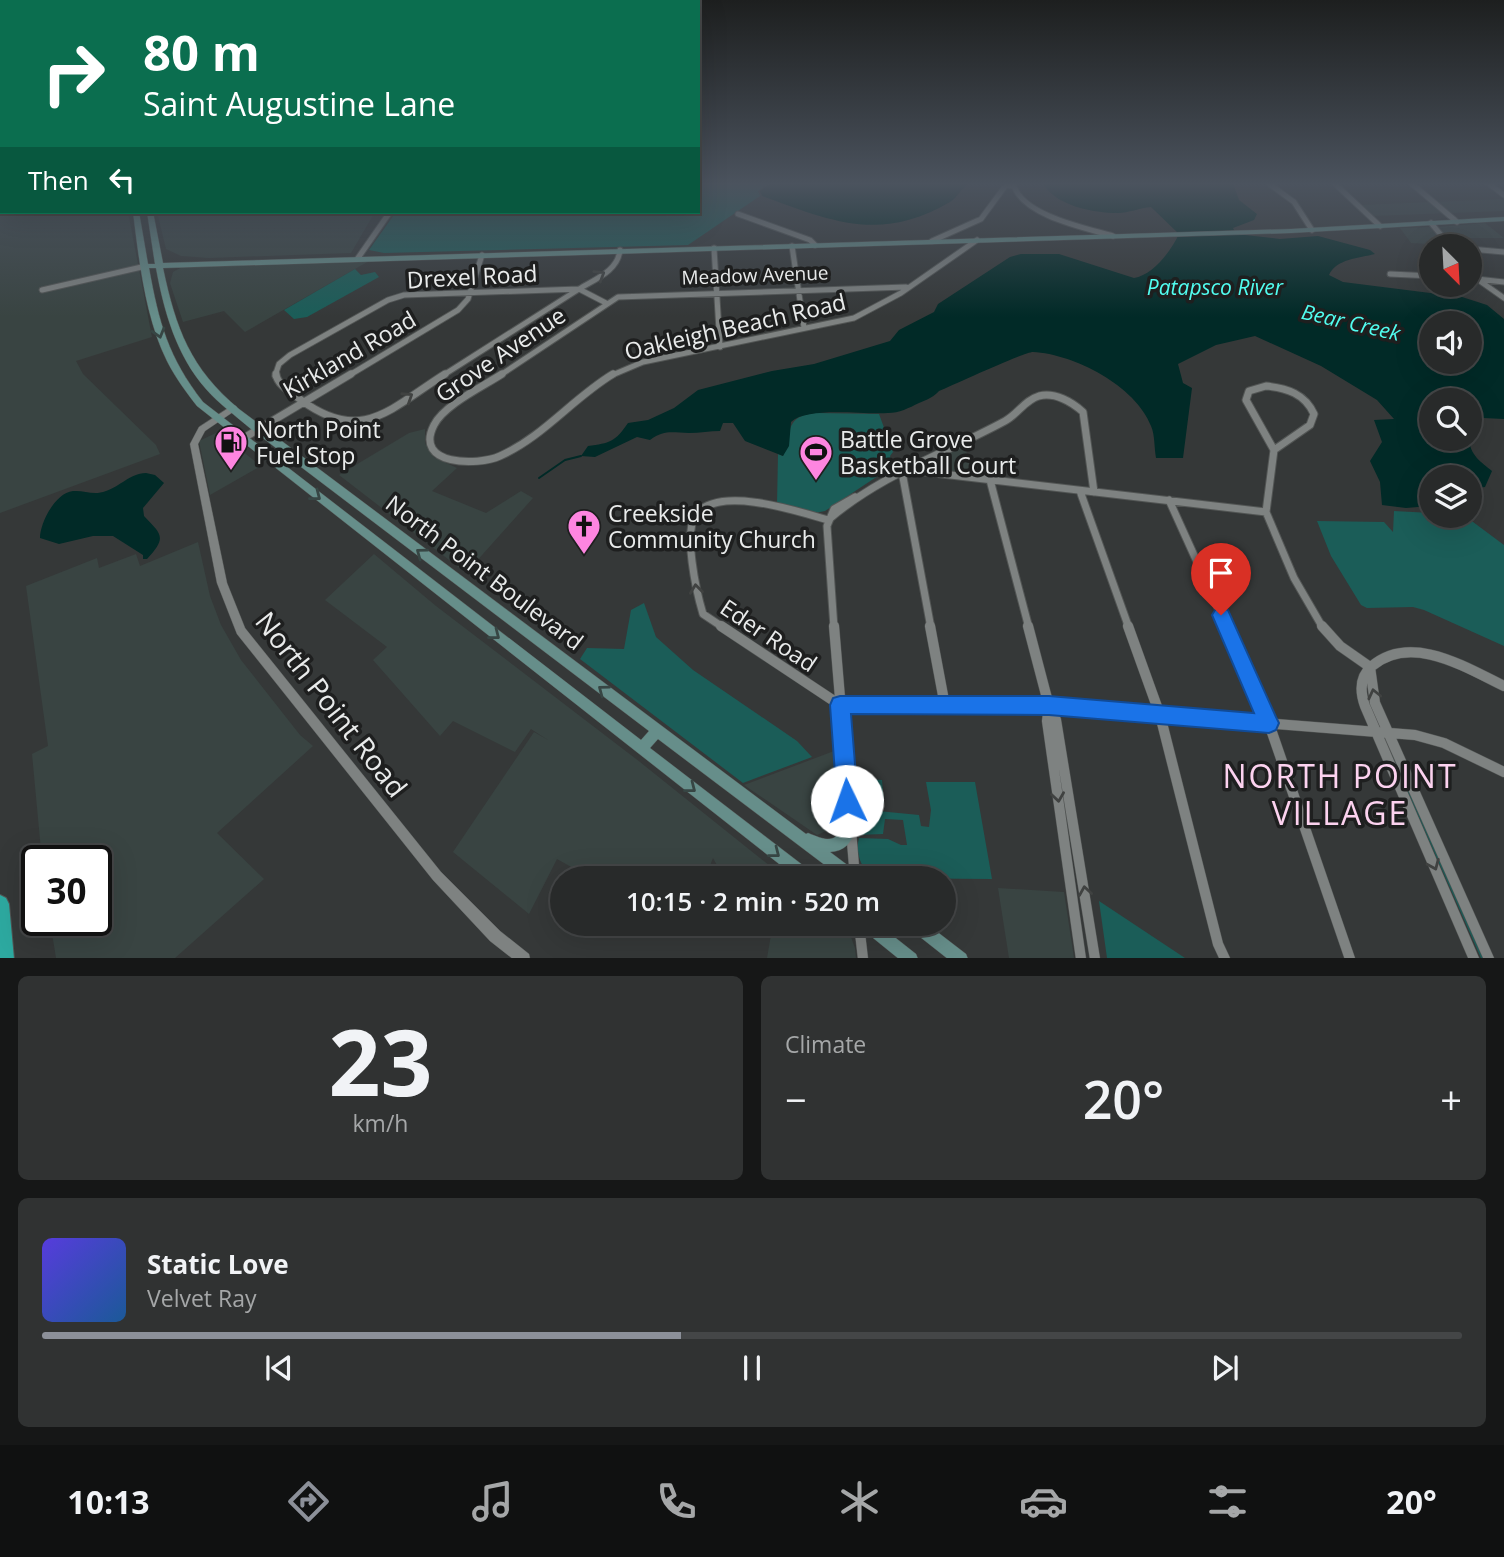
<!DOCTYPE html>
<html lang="en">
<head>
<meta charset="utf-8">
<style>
  body { margin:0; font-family:"Open Sans",sans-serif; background:#303232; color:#f1f3f6; height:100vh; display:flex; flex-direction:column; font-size:26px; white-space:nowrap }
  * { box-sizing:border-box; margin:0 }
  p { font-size:23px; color:#a5a7a8 }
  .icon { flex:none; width:38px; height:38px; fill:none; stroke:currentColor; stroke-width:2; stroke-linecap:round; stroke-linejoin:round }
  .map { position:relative; height:958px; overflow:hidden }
  .panel { display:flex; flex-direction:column; gap:18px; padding:18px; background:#161717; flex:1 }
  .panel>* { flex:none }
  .hud { position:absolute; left:0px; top:0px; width:700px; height:214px; box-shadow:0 7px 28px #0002,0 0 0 2px #444647; background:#0b6e4f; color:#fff; overflow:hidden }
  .needle { width:46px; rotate:156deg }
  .tools { position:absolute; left:1419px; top:234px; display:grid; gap:14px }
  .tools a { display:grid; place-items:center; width:63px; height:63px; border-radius:50%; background:#282a2a; box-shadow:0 7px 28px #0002,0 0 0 2px #444647; font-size:35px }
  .speed { position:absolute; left:21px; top:845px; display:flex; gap:14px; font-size:35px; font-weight:700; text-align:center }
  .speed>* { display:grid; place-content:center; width:91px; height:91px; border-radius:50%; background:#282a2a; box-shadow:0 7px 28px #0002,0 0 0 2px #444647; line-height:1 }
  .speed .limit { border:4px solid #111; border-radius:10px; background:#fff; color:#111 }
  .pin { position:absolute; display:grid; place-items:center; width:60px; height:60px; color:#fff; margin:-72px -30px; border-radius:50% 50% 50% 0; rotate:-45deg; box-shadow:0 0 7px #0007 }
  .pin .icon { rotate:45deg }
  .me { position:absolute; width:77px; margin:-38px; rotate:357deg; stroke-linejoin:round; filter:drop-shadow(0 0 5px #0008) }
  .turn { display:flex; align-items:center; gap:24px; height:147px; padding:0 28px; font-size:32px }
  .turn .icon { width:91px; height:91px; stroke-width:2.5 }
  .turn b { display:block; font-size:49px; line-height:60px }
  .then { display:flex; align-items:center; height:66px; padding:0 28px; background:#0003; gap:14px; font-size:26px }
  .big { font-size:52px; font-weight:600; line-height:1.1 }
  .panel .widget { flex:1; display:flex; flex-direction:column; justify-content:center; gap:10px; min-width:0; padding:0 24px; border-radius:10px; background:#303232 }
  .panel .dial { align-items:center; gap:0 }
  .dial b { font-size:91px; line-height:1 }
  .song { display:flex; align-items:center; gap:21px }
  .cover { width:84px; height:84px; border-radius:10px; background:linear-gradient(135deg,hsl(250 70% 55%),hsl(210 70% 35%)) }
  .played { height:7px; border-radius:4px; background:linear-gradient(90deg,#8c9099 45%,#444647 45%) }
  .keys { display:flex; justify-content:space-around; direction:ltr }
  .heat { display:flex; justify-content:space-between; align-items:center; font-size:38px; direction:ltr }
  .panel .tiles { flex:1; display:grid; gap:18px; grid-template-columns:1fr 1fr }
  .widget:last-child { grid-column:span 2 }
  .trip { position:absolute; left:550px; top:866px; width:406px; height:70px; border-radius:35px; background:#282a2a; box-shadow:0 7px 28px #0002,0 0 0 2px #444647; font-weight:600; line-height:70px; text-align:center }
  .menu { display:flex; height:112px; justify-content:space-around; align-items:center; background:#101111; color:#a5a7a8 }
  .menu .icon { width:49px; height:49px }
  .menu .selected { color:#8c9099 }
  .menu b { font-size:32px; color:#f1f3f6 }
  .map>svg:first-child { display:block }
  .built { fill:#394442 }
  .green { fill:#1b5d58 }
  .water { fill:#012a27; fill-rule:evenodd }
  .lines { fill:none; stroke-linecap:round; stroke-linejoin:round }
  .stream { stroke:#012a27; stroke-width:2 }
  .minor-far2-casing { stroke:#525554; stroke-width:7 }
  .minor-far1-casing { stroke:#525554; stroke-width:9 }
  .minor-casing { stroke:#525554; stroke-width:11 }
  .tertiary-casing { stroke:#525554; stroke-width:1 }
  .secondary-casing { stroke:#525554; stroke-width:1 }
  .motorway-casing { stroke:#525554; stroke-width:2 }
  .minor-far2 { stroke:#7e8281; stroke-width:5 }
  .minor-far1 { stroke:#7e8281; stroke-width:7 }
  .minor { stroke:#7e8281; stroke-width:10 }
  .tertiary { fill:#7e8281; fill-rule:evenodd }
  .secondary { fill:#668e8a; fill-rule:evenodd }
  .motorway { fill:#2da9a0; fill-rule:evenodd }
  .oneway { stroke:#404241 }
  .oneway2 { stroke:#374644 }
  .route { fill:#1a73e8; stroke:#114b97; stroke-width:2 }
  .labels { text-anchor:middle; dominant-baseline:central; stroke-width:7; stroke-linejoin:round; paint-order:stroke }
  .far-street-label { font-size:19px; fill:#e9ebeb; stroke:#1e1f1f }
  .far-water-label { font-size:21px; font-style:italic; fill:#51fdf0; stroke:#1e1f1f }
  .street-label { font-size:23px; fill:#e9ebeb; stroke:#1e1f1f }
  .poi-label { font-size:23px; fill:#e9ebeb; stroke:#1e1f1f; text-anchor:start }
  .near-street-label { font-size:28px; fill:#e9ebeb; stroke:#1e1f1f }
  .near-quarter-label { font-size:32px; letter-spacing:2px; fill:#fcd2ef; stroke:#1e1f1f }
</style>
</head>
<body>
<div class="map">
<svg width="1504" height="959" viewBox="0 0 1504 959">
  <rect width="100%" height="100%" fill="#353838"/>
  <!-- built -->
  <path class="built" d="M0 183 2 212H128L152 337 76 361 83 374 156 445 160 454 0 513Z
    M1504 199V211L1372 216 1360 205Z
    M157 212H375L351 253 209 258 181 256 166 249Z
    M1485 223 1504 238H1447L1437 227Z
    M1430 227 1448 245 1411 243 1400 228Z
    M369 261 245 332 224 311 183 322 170 283 173 272 182 267Z
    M425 429V443L434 457 457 468 432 491 486 513 521 491 533 498 466 573 339 475 409 433Z
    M218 432 261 466 210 495 199 441Z
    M966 443 967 459 972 460V474L916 467Z
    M198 542 210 596 221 625 241 660 300 735 313 746 217 833 264 879 175 958H56L50 921 96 920V861H42L32 754 48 746 26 586 97 558 99 568 136 554 140 566Z
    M374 554 436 606 640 762 785 878H724L713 858 705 878H613L608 875 607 878H591L557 859 529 914 453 852 534 732 548 740 531 729 515 752 453 721 440 736 373 660 387 647 325 600Z
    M834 751 840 825 817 835 744 785Z
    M998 888 1064 892 1074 958H1009Z
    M773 924H842L848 929 855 948 856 958H767Z"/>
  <!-- green -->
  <path class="green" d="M698 183H769L758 191 760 196 688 245 384 253 369 250 396 212H698Z
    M355 269 361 275 375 272 379 277 307 317 294 319 284 310Z
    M815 413 879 414 893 452 890 456 893 466 825 511 815 513 777 505 778 454 783 456C791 431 786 416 815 413Z
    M1394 511 1431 513 1432 516H1465L1504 545V646L1424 610 1413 607 1367 608 1361 605 1331 556 1317 521 1384 522 1393 532Z
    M644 603 656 637 693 670 797 741 812 757 743 783 580 659 587 648 624 649 631 610Z
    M1386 743H1388L1486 958H1481Z
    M853 778 882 780 884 803H855Z
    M926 782H975L992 879 872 878C861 868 855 852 859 838L888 839 901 845H907L903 820 885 819 883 834 858 835 854 812 878 811 919 815 921 826 929 827 931 810Z
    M1099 901 1185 958H1107Z"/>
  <!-- water -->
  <path class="water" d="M771 183H969C961 188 958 197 950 202 880 243 831 221 762 196L760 191Z
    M1043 183H1233L1239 200 1257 214 1254 220 1233 228 1236 234 1280 239 1318 236 1370 250 1375 254C1359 258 1336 259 1329 275L1343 282 1462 297 1487 305 1504 319V419L1483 418 1470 430V401H1432V439H1469C1470 455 1481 462 1492 471L1485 487 1470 489V478H1432L1430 506 1406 508 1382 505 1380 482 1370 461 1382 442 1374 420 1394 419 1377 400 1321 366 1255 336 1216 345 1178 364 1183 383 1192 388 1183 458H1156C1154 447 1155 435 1151 426 1136 386 1074 354 1033 352 1024 352 953 385 939 391 935 396 927 400 919 403 909 408 899 413 888 413 863 415 808 406 791 422L789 446 783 456 745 441 733 423H723L720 431C710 431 700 433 689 433 673 433 665 429 650 440L637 437 595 457 581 456 588 446C610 443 615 442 628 423L648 420 674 408 698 390 772 371 814 364 890 341 899 330 934 312 938 304 1010 257 1021 254H1059L1134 278C1153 275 1171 251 1179 234L1151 207C1140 208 1128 213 1118 213 1094 213 1055 206 1043 183ZM1432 324H1470V362H1432Z
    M146 473 155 475 164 483 143 508 144 516C162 535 167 537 147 559H143V555L113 536H93L59 544 40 538C40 523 55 493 73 491 85 490 93 496 106 491 121 486 129 474 146 473Z"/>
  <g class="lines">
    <!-- stream -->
    <path class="stream" d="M539 478 565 460 581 456"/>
    <defs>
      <path id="minor-far2" d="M1268 183 1294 202 1312 230
        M1334 183 1380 226
        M1411 183 1457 222
        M1488 183 1504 195
        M738 214 810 240 815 245
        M1431 223 1451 247
        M932 241 981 219 1006 185 1014 186C1024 216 1086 228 1113 236
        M792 246 804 328
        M714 248 720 347
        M1470 249 1504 252
        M358 258 390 212
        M1390 274 1432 276
        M1470 274 1504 298
        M1477 279 1504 282
        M579 289 606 303
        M579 289C595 279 618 271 620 250
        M42 290 146 266
        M275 376 279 364 290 355 388 300 404 295 579 289
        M348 376 458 310 468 299 482 255
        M442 376 579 289
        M499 376 618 297 906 287
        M610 376 643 362 854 318 901 293 977 240"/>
      <path id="minor-far1" d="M276 374C277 385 292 393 301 400 362 445 391 408 445 374
        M502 374C482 387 444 405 434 425 413 466 478 466 500 456 543 437 573 398 613 374
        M1266 386C1287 388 1305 394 1314 414L1310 425 1274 450 1246 400 1249 391Z
        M242 439 351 374
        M902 472 931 628
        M903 472H925L1266 512
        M990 480 1029 628
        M1080 491 1129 628
        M1169 500 1227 628
        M1266 512 1294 578 1323 628
        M1266 512 1274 450
        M828 520C882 474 944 454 1005 421 1018 414 1025 400 1039 396 1055 392 1072 402 1083 412L1094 492
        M724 628 703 614C697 594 682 530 697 513 722 486 797 511 828 520
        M834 628 827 526 834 509 855 497"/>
      <path id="minor" d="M721 626 840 705 1049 706 1415 735 1444 743 1504 772
        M834 626 855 878
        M930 626 945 706
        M1028 626 1049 706 1056 720 1095 959
        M1128 626 1160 715 1218 944 1225 959
        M1226 626 1265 712 1350 959
        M1322 626 1340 646 1370 667
        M1370 667 1375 703 1489 959
        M1049 706 1047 721 1081 959
        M859 924 863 959
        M1474 959 1365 706C1360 692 1359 677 1372 666 1411 633 1465 667 1504 686"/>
      <path id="tertiary" d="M233 405 236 406 237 408 236 410 205 431 198 444 227 583 245 628 441 872 500 931 529 954 530 959H513L490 941 433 880 237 634 217 583 190 444 199 427Z"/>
      <path id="secondary" d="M133 212H139L148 264H155L147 212H153L163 263 1291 229 1504 217V221L1291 233 163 268C176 329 190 368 239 409L806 834 808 833C825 840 836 845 844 824L849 822 854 824 856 829C851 843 845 851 830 852L858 873 860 878H842L658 739 650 748 813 873 815 878H797L197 406C186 392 175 377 167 361 145 317 139 259 133 212ZM149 268H156C164 311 176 355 206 389 219 404 236 416 251 429L649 731 641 740 203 402C168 357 159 323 149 268Z
        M860 924H878L916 954 918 959H899L862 929Z
        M908 924H927L966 954 968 959H948L910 929Z"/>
      <path id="motorway" d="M0 895 6 898 9 904 14 959H0Z"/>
    </defs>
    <!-- minor-far2 casing -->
    <use href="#minor-far2" class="minor-far2-casing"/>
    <!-- minor-far1 casing -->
    <use href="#minor-far1" class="minor-far1-casing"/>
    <!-- minor casing -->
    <use href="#minor" class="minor-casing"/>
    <!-- tertiary casing -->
    <use href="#tertiary" class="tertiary-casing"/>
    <!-- secondary casing -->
    <use href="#secondary" class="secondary-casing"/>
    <!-- motorway casing -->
    <use href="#motorway" class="motorway-casing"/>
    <!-- minor-far2 -->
    <use href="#minor-far2" class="minor-far2"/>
    <!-- minor-far1 -->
    <use href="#minor-far1" class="minor-far1"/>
    <!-- minor -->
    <use href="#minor" class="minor"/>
    <!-- tertiary -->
    <use href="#tertiary" class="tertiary"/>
    <!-- secondary -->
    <use href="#secondary" class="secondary"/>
    <!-- motorway -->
    <use href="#motorway" class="motorway"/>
  </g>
  <!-- one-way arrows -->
  <defs><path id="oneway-chevron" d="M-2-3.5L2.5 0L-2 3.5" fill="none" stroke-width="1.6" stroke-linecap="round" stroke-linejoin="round" transform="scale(1.75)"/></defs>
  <g class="oneway">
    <use href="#oneway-chevron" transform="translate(600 275) rotate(-32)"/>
    <use href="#oneway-chevron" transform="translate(408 397) rotate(-33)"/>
    <use href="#oneway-chevron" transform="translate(696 589) rotate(-97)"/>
    <use href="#oneway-chevron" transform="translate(1374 694) rotate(-103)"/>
    <use href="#oneway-chevron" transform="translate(1058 797) rotate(82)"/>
    <use href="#oneway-chevron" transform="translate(1434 865) rotate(67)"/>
    <use href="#oneway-chevron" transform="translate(1085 891) rotate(-99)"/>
  </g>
  <g class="oneway2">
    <use href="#oneway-chevron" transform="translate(159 333) rotate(74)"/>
    <use href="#oneway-chevron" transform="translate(316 496) rotate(38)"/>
    <use href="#oneway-chevron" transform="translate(421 553) rotate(-143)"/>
    <use href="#oneway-chevron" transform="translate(495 635) rotate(38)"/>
    <use href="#oneway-chevron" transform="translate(603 690) rotate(-143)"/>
    <use href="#oneway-chevron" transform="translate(691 788) rotate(38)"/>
    <use href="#oneway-chevron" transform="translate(775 853) rotate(38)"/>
  </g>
  <!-- sky -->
  <linearGradient id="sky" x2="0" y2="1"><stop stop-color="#1d1f1f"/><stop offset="0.58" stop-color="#4b535e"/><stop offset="1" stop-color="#4b535e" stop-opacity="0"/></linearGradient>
  <rect width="1504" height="317" fill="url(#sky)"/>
  <!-- route -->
  <path class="route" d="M1221 607 1228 610 1276 717 1279 723 1276 730 1269 733 1049 715 851 714 858 801 855 808 847 811 840 808 837 801 830 705 833 698 840 696H1049L1254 713 1212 615 1215 610Z"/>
  <!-- icons -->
  <defs>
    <symbol id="fuel-pin" viewBox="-11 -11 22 30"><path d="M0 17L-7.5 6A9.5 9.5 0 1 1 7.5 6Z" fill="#fe85e0" stroke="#1e1f1f"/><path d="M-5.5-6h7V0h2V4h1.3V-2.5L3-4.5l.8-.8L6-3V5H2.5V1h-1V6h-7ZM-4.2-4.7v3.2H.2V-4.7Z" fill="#111"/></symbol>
    <symbol id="stadium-pin" viewBox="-11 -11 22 30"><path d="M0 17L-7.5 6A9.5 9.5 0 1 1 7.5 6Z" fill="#fe85e0" stroke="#1e1f1f"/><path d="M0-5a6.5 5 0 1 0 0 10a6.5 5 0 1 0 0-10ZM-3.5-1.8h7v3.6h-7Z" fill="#111"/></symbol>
    <symbol id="church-pin" viewBox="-11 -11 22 30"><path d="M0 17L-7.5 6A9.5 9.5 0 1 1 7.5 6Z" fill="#fe85e0" stroke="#1e1f1f"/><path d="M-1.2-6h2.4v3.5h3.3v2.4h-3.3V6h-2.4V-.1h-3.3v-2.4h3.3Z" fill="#111"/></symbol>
  </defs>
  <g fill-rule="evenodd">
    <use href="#fuel-pin" x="212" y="423" width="38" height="52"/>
    <use href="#stadium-pin" x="797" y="433" width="38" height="52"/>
    <use href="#church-pin" x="565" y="507" width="38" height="52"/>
  </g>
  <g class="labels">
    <!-- far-street labels -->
    <g class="far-street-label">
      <text transform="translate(755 275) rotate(-2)">Meadow Avenue</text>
    </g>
    <!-- far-water labels -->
    <g class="far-water-label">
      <text x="1215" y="287">Patapsco River</text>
      <text transform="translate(1351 322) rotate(13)">Bear Creek</text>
    </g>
    <!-- street labels -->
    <g class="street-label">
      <text transform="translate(472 276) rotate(-3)">Drexel Road</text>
      <text transform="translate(735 326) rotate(-13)">Oakleigh Beach Road</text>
      <text transform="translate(349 354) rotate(-30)">Kirkland Road</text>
      <text transform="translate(500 354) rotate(-34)">Grove Avenue</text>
      <text transform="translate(485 572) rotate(37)">North Point Boulevard</text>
      <text transform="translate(769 635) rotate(34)">Eder Road</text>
    </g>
    <!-- poi labels -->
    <g class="poi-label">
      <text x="256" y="429">North Point<tspan x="256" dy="26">Fuel Stop</tspan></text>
      <text x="840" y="439">Battle Grove<tspan x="840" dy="26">Basketball Court</tspan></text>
      <text x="608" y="513">Creekside<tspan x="608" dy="26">Community Church</tspan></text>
    </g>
    <!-- near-street labels -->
    <g class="near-street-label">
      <text transform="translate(332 704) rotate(52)">North Point Road</text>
    </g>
    <!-- near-quarter labels -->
    <g class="near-quarter-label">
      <text x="1340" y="775">NORTH POINT<tspan x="1340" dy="37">VILLAGE</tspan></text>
    </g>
  </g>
</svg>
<div class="tools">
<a><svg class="needle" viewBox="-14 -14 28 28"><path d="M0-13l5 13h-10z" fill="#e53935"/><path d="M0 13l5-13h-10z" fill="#a5a7a8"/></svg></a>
<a><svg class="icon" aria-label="sound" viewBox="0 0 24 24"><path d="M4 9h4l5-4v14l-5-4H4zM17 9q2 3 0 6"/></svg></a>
<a><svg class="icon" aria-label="search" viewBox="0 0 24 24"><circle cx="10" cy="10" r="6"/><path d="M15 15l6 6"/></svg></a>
<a><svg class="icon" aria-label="layers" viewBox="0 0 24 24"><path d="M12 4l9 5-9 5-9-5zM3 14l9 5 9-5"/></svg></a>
</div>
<div class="speed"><div class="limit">30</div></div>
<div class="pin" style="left:1221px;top:615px;background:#d93025"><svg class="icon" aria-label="arrive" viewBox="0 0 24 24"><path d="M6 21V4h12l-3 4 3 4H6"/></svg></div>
<svg class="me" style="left:847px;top:801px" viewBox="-20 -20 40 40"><circle r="19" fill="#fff"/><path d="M0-13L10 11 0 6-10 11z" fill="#1a73e8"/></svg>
<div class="trip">10:15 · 2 min · 520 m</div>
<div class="hud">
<div class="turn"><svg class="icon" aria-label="right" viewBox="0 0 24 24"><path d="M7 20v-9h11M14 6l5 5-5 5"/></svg><div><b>80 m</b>Saint Augustine Lane</div></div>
<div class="then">Then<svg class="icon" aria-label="left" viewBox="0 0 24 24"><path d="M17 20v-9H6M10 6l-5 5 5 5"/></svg></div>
</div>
</div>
<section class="panel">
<div class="tiles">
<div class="widget dial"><b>23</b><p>km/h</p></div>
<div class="widget"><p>Climate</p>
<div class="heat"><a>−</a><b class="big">20°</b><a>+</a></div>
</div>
<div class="widget">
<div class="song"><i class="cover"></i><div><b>Static Love</b><p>Velvet Ray</p></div></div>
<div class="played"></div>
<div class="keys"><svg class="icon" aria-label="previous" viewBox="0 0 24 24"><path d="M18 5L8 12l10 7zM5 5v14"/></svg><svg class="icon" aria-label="pause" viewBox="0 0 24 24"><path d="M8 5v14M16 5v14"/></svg><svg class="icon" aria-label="next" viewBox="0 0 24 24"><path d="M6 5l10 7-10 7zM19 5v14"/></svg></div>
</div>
</div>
</section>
<nav class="menu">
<b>10:13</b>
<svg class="icon selected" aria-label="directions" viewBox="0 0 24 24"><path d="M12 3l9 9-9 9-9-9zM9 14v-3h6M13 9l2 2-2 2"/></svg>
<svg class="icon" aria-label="music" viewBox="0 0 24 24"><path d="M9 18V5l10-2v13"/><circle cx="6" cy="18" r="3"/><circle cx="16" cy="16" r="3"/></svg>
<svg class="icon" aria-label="phone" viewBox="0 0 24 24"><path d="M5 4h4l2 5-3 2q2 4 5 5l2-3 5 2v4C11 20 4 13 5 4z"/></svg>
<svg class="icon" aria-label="climate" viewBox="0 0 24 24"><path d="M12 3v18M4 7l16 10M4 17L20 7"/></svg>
<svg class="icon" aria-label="car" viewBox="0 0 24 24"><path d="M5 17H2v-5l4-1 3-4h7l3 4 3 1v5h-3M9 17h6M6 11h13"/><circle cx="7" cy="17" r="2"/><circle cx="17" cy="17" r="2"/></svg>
<svg class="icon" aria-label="filters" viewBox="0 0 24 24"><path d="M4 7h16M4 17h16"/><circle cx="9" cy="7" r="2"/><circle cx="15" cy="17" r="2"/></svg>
<b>20°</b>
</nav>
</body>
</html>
